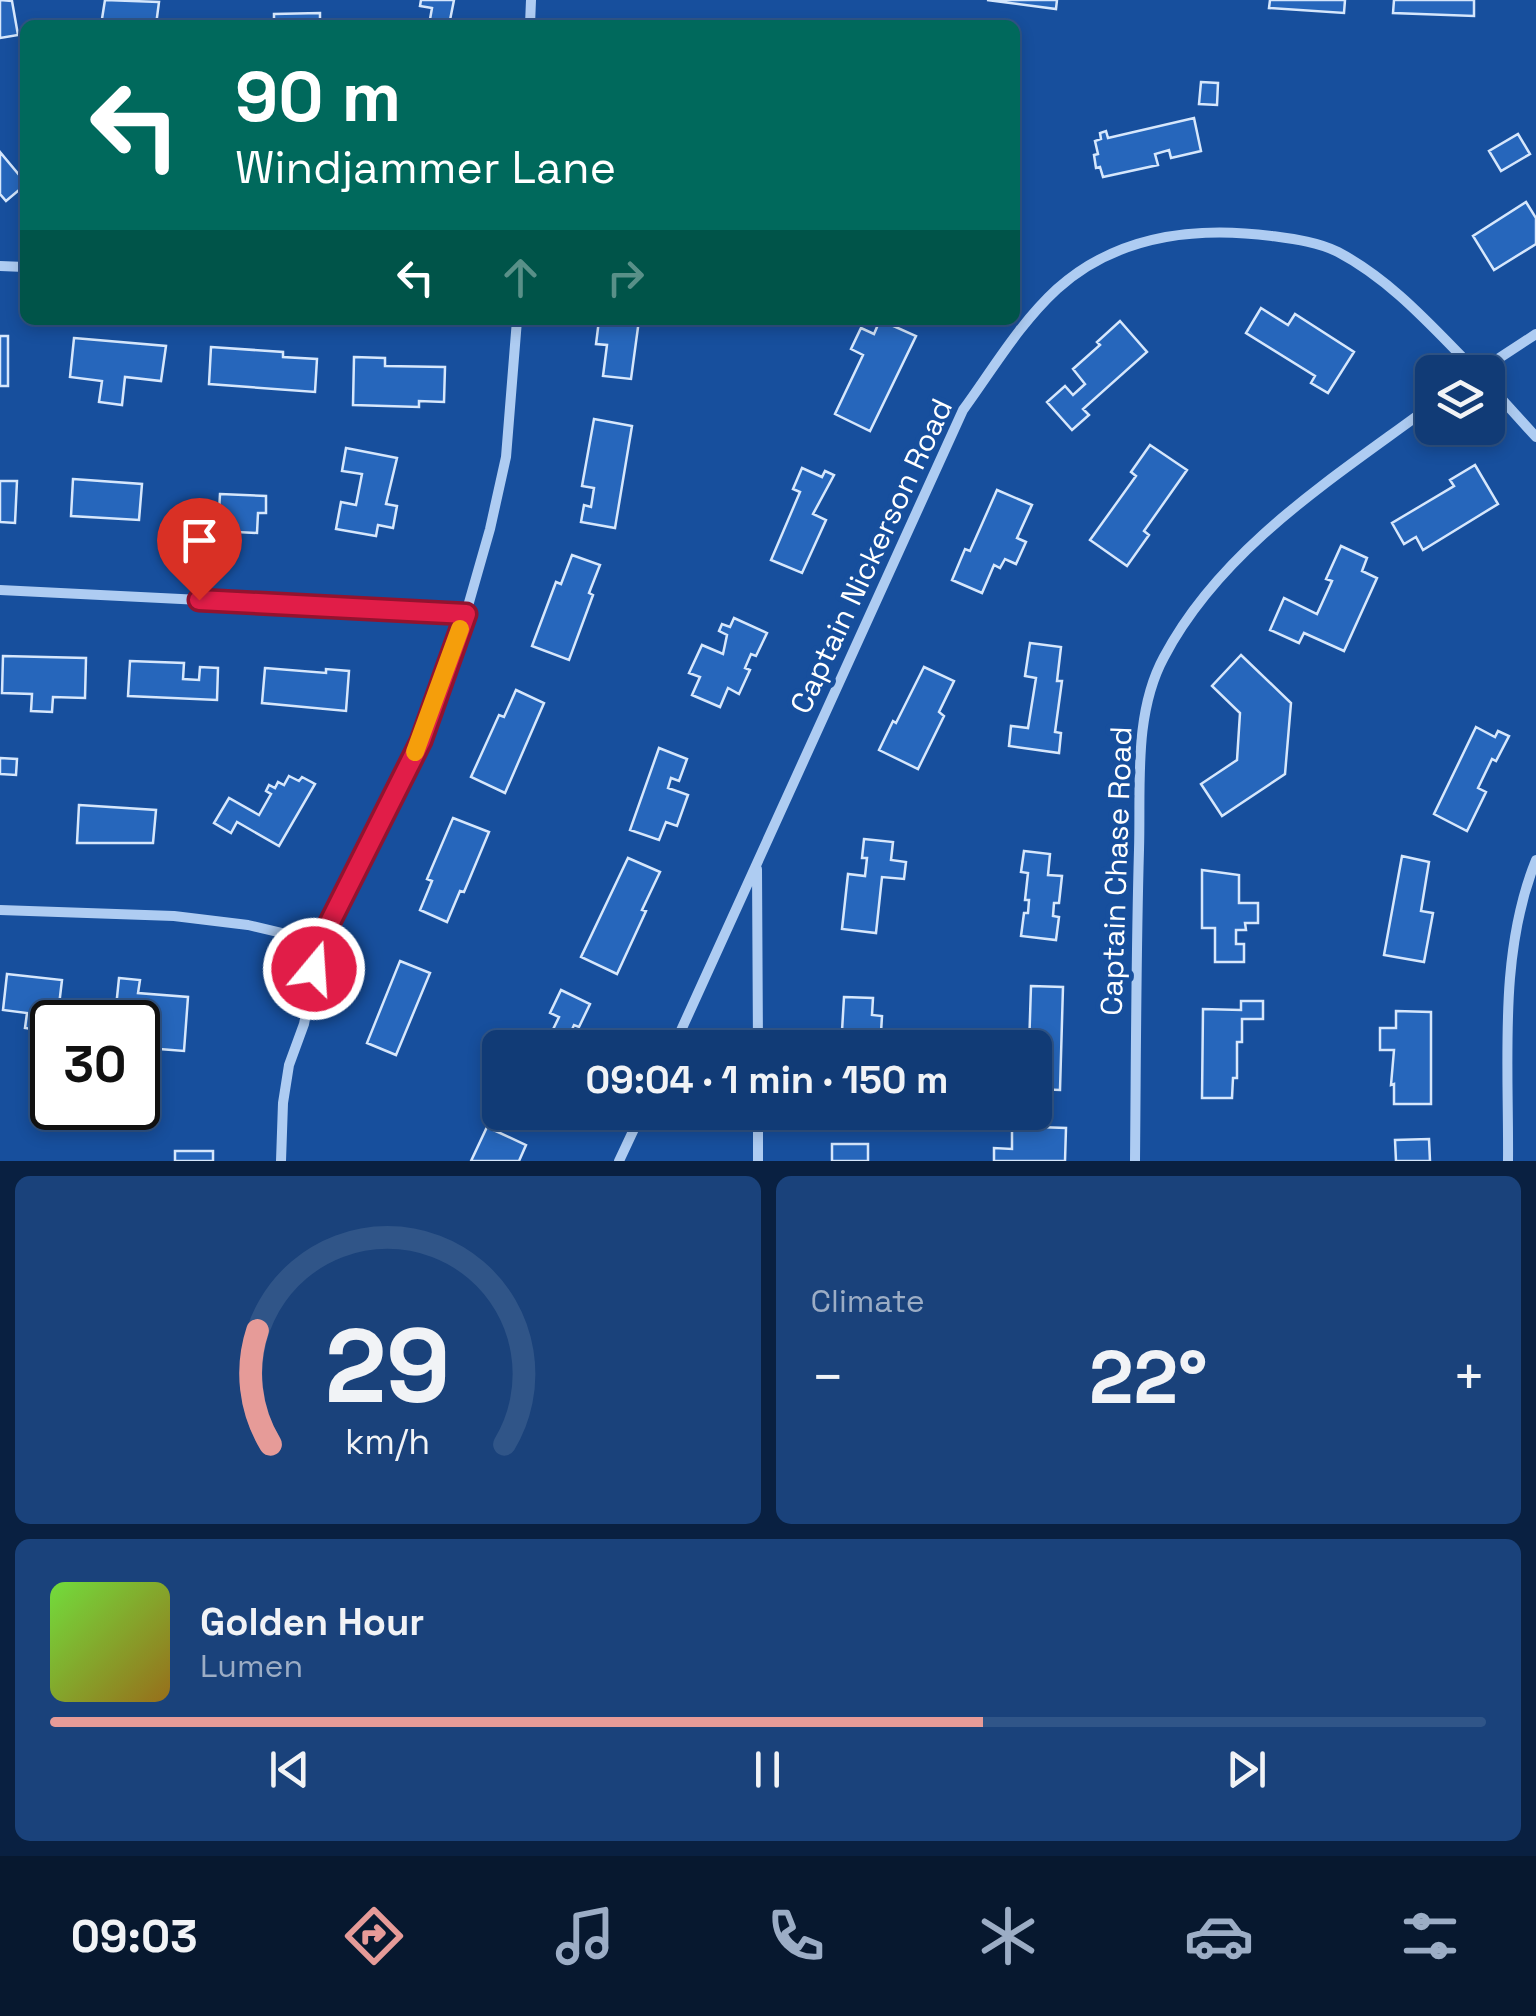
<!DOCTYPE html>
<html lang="en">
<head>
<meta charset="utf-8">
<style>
  body { margin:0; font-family:"Space Grotesk",sans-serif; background:#1a427b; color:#f1f3f6; height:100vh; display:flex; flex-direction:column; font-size:38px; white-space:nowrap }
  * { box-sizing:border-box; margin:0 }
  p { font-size:32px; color:#9cadc5 }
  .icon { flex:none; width:55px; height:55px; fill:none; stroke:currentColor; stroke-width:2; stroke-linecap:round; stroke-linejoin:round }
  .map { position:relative; height:1161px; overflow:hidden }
  .side { display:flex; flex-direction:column; gap:15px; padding:15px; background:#092041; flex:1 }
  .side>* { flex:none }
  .guide { position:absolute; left:20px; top:20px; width:1000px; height:305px; border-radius:15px; box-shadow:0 5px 15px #0003,0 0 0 2px #305588; background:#00695c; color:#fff; overflow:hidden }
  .controls { position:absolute; left:1415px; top:355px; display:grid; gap:20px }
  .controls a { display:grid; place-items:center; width:90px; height:90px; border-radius:15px; background:#113b76; box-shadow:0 5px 15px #0003,0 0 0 2px #305588; font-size:50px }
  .speed { position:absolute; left:30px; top:1000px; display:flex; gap:20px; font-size:50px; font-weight:700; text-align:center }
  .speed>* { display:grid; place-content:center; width:130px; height:130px; border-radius:50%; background:#113b76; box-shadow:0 5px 15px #0003,0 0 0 2px #305588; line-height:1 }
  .speed .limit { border:5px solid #111; border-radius:15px; background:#fff; color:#111 }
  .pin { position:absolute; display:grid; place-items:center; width:85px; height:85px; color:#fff; margin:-102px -42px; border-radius:50% 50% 50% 0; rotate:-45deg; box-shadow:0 0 10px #0007 }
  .pin .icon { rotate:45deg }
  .me { position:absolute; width:110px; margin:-55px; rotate:18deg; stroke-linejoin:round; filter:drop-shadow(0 0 8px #0008) }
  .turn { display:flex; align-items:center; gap:35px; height:210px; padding:0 50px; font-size:45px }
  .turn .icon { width:130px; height:130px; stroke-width:2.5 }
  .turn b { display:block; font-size:70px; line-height:85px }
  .lanes { display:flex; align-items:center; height:95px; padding:0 50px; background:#0003; justify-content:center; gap:50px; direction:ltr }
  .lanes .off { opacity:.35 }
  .big { font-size:75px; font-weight:700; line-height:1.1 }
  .side .widget { flex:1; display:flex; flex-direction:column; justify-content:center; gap:15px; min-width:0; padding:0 35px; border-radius:15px; background:#1a427b }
  .side .dial { align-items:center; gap:0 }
  .dial svg { height:260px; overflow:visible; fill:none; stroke:#305588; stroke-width:7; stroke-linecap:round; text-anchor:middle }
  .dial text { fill:#f1f3f6; stroke:none }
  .song { display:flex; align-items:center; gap:30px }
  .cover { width:120px; height:120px; border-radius:15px; background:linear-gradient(135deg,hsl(100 70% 55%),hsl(40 70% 35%)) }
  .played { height:10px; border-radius:5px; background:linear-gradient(90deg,#e69b98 65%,#305588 65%) }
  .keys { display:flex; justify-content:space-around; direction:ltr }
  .heat { display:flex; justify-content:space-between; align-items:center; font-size:55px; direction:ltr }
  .side .tiles { flex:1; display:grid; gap:15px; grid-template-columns:1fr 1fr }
  .widget:last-child { grid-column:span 2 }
  .trip { position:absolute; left:482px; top:1030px; width:570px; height:100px; border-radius:15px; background:#113b76; box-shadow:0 5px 15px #0003,0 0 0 2px #305588; font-weight:700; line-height:100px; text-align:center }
  .tabs { display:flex; height:160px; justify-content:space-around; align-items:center; background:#07182f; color:#9cadc5 }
  .tabs .icon { width:70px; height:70px }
  .tabs .on { color:#e69b98 }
  .tabs b { font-size:45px; color:#f1f3f6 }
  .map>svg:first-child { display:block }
  .building { fill:#2666bb; stroke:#d6e7fc; stroke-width:2.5 }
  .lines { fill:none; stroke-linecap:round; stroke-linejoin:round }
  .street { stroke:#aeccf2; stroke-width:10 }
  .route-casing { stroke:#92132f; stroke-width:25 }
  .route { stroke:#e11d48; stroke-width:18 }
  .slow { stroke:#f59e0b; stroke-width:18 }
  .labels { text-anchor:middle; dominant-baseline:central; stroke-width:10; stroke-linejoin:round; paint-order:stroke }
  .street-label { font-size:30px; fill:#fff; stroke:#174f9d }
</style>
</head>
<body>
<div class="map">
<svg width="1536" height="1161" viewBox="0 0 1536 1161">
  <rect width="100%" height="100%" fill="#174f9d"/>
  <!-- building -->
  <path class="building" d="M0 0 12 1 18 35 0 38Z
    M105 0 159 2 156 25H101Z
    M421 0H454L449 25H429L432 8 420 6Z
    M987 0H1057L1056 9Z
    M1270 0H1345L1344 13 1269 8Z
    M1394 0H1474V16L1393 13Z
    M320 13V25H274V14Z
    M598 20 641 25H597Z
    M1201 82 1218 83 1217 105 1199 104Z
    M1194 118 1201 151 1171 158 1169 150 1155 154 1158 165 1103 177 1100 167 1096 168 1094 155 1098 154 1095 141 1101 139 1100 133 1106 131 1108 138Z
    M1518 134 1530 154 1501 171 1489 151Z
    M0 152 25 182V185L6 201 0 194Z
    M1526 202 1536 218V244L1494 270 1473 236Z
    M1261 308 1288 325 1295 314 1354 352 1328 393 1311 383 1315 376 1246 333Z
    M599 320H639L631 379 603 376 607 345 596 344Z
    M880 320 916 336 870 431 835 414 863 355 851 349 861 328 874 334Z
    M1120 321 1147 352 1083 409 1089 415 1072 430 1047 402 1065 386 1073 395 1085 384 1073 369 1100 345 1097 342Z
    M0 336H8V386H0Z
    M74 338 166 346 161 381 125 377 122 405 99 402 102 381 70 377Z
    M211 347 283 352V357L317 359 315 392 209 384Z
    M354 357 385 358V366L445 367 444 402 419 401V407L353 405Z
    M594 419 632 426 615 528 581 522 584 505 591 507 594 488 582 486Z
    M1150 445 1187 470 1144 531 1149 535 1127 566 1090 540 1136 476 1131 472Z
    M346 448 397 458 386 504 397 506 393 528 378 525 376 536 336 529 341 502 356 505 362 474 342 471Z
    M1475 465 1498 504 1423 550 1416 537 1404 544 1392 523 1454 486 1450 480Z
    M802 468 822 477 825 471 834 475 813 514 826 520 802 573 771 560 800 492 793 489Z
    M73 479 142 484 139 520 71 516Z
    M0 481H17L15 523 0 522Z
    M997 490 1032 505 1017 538 1026 542 1016 564 1005 559 1000 568 994 565 982 593 952 580 965 549 970 551Z
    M220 494 266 496V513H258L257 533 218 531Z
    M1341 546 1367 558 1362 571 1377 578 1344 651 1304 633 1299 643 1270 630 1284 598 1317 614 1332 581 1326 579Z
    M572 555 600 565 589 593 593 595 569 660 532 646 556 582 561 584Z
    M734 618 767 633 756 656 751 654 745 668 750 670 739 694 728 688 720 707 692 695 700 677 689 673 702 645 723 654 727 635 719 631 722 624 730 627Z
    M1030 643 1061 647 1057 681H1062L1055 732 1061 733 1059 753 1009 746 1011 726 1028 728 1036 678 1025 676Z
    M1241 655 1291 703 1285 774 1222 816 1201 784 1237 760 1240 713 1212 686Z
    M3 656 86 658 85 698 53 697 52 712 31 711 32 694 2 693Z
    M130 661 184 663 183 679 199 680 200 667 218 668 217 700 128 696Z
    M924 667 954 681 939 712 944 716 918 769 879 750 893 721 896 723Z
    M265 668 326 673V669L349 671 346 711 262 703Z
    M516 690 544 703 505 793 471 777 499 715 504 717Z
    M1476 727 1495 737 1498 731 1509 736 1496 761 1492 759 1478 788 1486 792 1467 831 1434 814Z
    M659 748 687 759 679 781 671 778 668 788 688 795 677 826 666 822 659 840 630 830Z
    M0 758 17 759 16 775 0 774Z
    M289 776 299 781 302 777 315 784 279 846 237 822 231 833 214 823 229 798 259 815 271 794 266 791 269 785 275 788 278 782 284 785Z
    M79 805 156 810 153 843H77Z
    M453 818 489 832 464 892 460 891 447 922 420 910 432 881 427 879Z
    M864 839 893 842 891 860 906 862 904 879 882 877 876 933 842 929 848 874 865 876 867 858H862Z
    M1024 851 1050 854 1048 875 1062 876 1059 903H1054L1053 916 1059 917 1056 940 1021 936 1024 913H1028L1029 900H1025L1028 873 1021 872Z
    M1402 856 1429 862 1421 911 1433 913 1424 962 1384 955Z
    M628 858 660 872 642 910 646 911 617 974 581 957Z
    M1202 870 1239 875V903H1258V923H1245L1246 930H1236V944H1244V962H1215V928H1202Z
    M400 961 430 973 396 1055 367 1043Z
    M7 974 62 980 57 1022H52V1032L25 1028 27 1013 3 1010Z
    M119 978 140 980 138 993 188 997 184 1051 147 1048 151 1010 116 1007Z
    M1031 986 1063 987 1060 1090 1035 1089V1048H1029Z
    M561 990 590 1004 579 1027 574 1025 567 1041 580 1048H544L559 1017 550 1013Z
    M844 997 873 998 872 1015 882 1016 880 1048H841Z
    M1241 1001H1263V1019H1242V1042H1237V1078H1233L1232 1098H1202L1203 1009 1241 1010Z
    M1396 1011 1431 1012V1104H1394V1084L1391 1085 1394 1050H1380V1028H1396Z
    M1012 1126 1066 1128 1065 1161H994V1148L1012 1149Z
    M487 1127 526 1145 519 1161H471Z
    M1429 1139 1430 1161H1396L1395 1140Z
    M832 1144H868V1161H832Z
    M175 1151H213V1161H175Z"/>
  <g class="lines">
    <!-- street -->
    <path class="street" d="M530 25 531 0
      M0 266 25 267
      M1478 372 1536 334
      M1488 384 1536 437
      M0 590 466 613
      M757 869 758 1048
      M0 910 174 916 248 925 320 942
      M673 1048 963 410C993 369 1019 324 1057 289 1117 235 1195 226 1272 236 1294 239 1318 242 1338 252 1393 281 1434 329 1477 372
      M758 1112V1161
      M281 1161 283 1103 289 1065 304 1024 320 942 421 741 466 613 490 529 506 457 517 320
      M619 1161 642 1112
      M1135 1161C1136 1057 1136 954 1139 850 1141 787 1133 714 1164 657 1222 547 1335 477 1432 405
      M1508 1161C1509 1061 1498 954 1536 860"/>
  </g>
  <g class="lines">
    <defs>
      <path id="route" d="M199 600 466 614 421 741 320 942 314 969"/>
    </defs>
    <!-- route casing -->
    <use href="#route" class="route-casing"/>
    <!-- route -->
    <use href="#route" class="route"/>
    <!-- slow -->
    <path class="slow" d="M415 752 460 629"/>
  </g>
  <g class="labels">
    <!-- street labels -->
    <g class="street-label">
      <text transform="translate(871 556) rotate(-65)">Captain Nickerson Road</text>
      <text transform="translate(1116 871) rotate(-88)">Captain Chase Road</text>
    </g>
  </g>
</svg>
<div class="controls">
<a><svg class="icon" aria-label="layers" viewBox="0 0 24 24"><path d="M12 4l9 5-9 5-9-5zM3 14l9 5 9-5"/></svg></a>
</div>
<div class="speed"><div class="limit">30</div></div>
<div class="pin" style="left:199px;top:600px;background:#d93025"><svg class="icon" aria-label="arrive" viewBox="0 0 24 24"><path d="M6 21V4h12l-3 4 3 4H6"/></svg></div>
<svg class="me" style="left:314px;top:969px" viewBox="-20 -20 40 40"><circle r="17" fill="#e11d48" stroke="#fff" stroke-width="3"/><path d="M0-11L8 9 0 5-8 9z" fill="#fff"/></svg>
<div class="trip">09:04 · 1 min · 150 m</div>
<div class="guide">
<div class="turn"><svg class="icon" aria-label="left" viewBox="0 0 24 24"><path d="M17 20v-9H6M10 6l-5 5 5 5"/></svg><div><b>90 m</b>Windjammer Lane</div></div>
<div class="lanes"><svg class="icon" aria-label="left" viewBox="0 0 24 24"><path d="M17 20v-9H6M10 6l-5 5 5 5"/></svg><svg class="icon off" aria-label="ahead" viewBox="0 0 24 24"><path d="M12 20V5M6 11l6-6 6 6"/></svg><svg class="icon off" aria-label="right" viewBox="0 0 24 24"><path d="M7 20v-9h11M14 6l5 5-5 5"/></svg></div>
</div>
</div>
<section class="side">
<div class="tiles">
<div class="widget dial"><svg viewBox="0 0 100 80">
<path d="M14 69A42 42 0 1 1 86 69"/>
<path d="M14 69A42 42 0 0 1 10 34" stroke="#e69b98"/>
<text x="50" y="56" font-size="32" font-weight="700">29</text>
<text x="50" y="72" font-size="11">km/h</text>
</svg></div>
<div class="widget"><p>Climate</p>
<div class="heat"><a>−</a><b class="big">22°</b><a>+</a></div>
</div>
<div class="widget">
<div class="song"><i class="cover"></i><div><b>Golden Hour</b><p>Lumen</p></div></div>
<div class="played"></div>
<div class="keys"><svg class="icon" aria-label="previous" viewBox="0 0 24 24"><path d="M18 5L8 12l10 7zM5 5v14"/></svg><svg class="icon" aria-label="pause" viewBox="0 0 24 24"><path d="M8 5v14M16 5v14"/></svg><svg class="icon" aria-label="next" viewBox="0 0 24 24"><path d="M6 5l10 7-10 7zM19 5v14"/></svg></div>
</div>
</div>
</section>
<nav class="tabs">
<b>09:03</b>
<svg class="icon on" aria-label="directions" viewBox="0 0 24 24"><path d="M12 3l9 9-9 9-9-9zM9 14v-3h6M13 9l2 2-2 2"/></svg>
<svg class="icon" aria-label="music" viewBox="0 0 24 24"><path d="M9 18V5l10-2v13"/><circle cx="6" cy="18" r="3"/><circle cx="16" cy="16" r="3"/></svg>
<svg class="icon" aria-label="phone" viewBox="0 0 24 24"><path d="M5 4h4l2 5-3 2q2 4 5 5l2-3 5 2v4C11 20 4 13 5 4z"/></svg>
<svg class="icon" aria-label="climate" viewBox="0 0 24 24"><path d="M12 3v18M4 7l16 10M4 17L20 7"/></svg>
<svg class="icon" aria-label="car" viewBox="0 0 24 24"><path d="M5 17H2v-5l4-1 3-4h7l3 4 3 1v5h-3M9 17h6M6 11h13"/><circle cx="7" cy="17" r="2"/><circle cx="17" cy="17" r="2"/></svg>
<svg class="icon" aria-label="filters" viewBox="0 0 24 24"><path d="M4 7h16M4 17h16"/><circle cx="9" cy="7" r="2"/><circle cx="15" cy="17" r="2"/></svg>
</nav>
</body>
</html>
